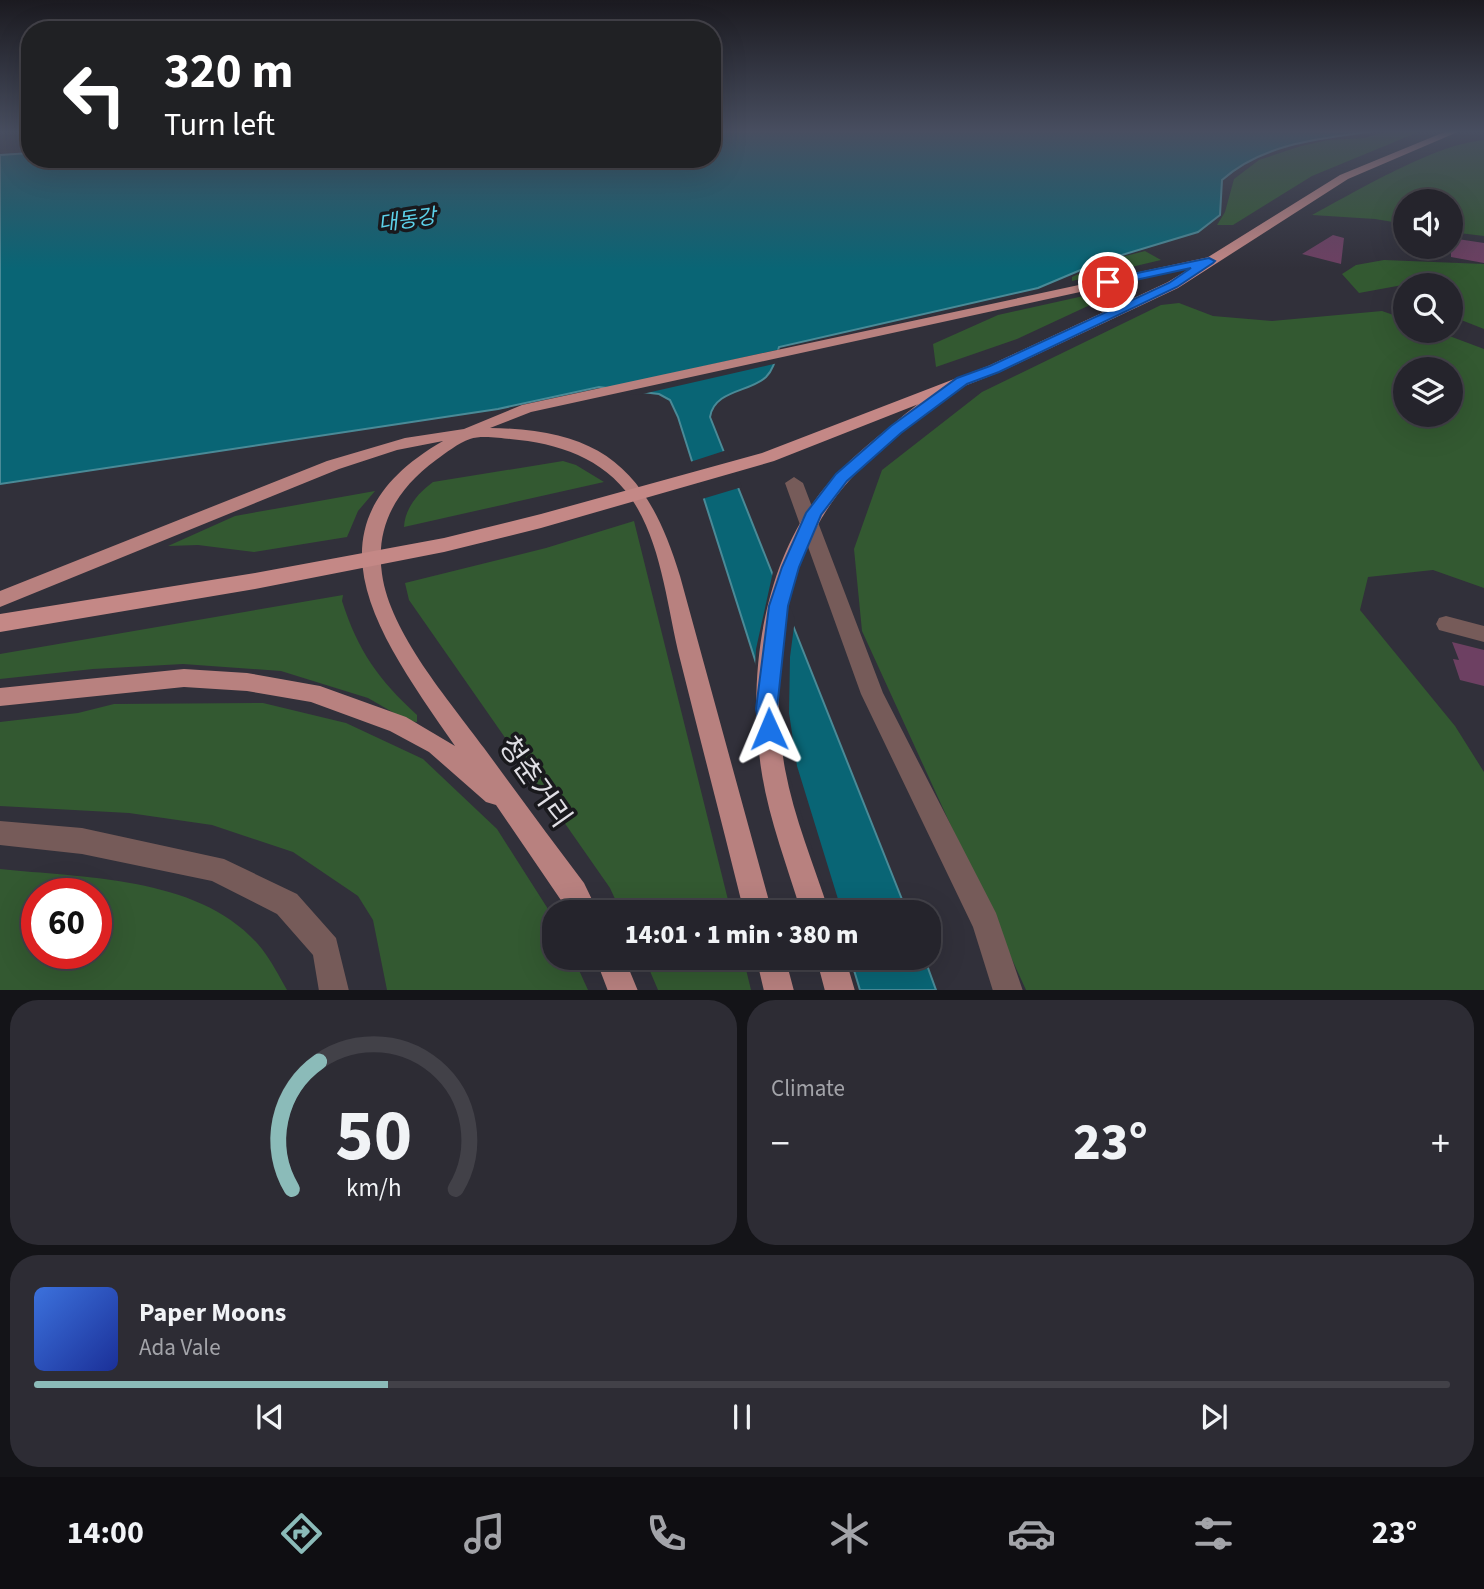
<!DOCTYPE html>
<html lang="en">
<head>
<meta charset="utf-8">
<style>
  body { margin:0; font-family:"Source Sans 3","Noto Sans KR",sans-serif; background:#2d2c34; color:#f1f3f6; height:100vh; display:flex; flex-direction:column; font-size:26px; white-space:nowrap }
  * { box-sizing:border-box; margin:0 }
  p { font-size:23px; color:#a3a4a9 }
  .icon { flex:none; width:38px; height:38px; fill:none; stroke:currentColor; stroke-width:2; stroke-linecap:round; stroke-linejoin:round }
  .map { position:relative; height:990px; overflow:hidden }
  .drawer { display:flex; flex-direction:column; gap:10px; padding:10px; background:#141418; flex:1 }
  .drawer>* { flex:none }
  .hud { position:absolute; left:21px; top:21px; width:700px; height:147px; border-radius:28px; box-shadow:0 7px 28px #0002,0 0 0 2px #424148; background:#202124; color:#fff; overflow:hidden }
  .controls { position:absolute; left:1393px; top:189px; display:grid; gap:14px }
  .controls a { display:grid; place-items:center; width:70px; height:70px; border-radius:50%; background:#25242c; box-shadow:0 7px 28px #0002,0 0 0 2px #424148; font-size:35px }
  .speed { position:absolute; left:21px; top:878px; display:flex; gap:14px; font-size:35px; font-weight:700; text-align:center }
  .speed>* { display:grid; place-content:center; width:91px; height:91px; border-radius:50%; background:#25242c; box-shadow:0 7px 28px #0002,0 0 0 2px #424148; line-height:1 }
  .speed .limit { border:10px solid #d22; background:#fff; color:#111 }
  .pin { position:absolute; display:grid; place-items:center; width:60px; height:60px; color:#fff; margin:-30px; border:4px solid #fff; border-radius:50%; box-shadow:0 2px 7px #0007 }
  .me { position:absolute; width:77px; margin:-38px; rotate:359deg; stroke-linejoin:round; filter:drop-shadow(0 0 5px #0008) }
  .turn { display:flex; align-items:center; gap:24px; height:147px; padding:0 28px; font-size:32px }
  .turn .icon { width:91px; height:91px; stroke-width:2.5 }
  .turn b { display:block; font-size:49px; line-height:60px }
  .big { font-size:52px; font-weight:800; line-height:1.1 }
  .drawer .tile { flex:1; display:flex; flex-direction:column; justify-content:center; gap:10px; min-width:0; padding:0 24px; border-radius:28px; background:#2d2c34 }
  .drawer .dial { align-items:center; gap:0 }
  .dial svg { height:182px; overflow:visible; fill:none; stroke:#424148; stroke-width:7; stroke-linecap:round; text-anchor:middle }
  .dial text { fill:#f1f3f6; stroke:none }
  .song { display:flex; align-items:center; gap:21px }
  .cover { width:84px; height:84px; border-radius:10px; background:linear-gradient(135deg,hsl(220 70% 55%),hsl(230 70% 35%)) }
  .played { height:7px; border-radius:4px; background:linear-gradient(90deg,#8bbbb9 25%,#424148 25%) }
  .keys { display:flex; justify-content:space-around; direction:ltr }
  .heat { display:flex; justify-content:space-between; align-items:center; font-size:38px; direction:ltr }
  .drawer .tiles { flex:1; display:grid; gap:10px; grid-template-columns:1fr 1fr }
  .tile:last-child { grid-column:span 2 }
  .trip { position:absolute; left:542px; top:900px; width:399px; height:70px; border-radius:28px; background:#25242c; box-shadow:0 7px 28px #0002,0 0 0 2px #424148; font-weight:800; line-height:70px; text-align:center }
  .tab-bar { display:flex; height:112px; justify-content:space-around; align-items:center; background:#0f0e12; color:#a3a4a9 }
  .tab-bar .icon { width:49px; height:49px }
  .tab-bar .active { color:#8bbbb9 }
  .tab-bar b { font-size:32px; color:#f1f3f6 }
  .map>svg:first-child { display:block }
  .green { fill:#335931; fill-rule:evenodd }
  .water { fill:#096575; stroke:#4a8a97; stroke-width:2 }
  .pier { fill:#31303a }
  .building { fill:#6d4062 }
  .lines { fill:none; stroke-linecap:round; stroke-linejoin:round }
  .minor { fill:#765b59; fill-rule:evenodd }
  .primary { fill:#b8817f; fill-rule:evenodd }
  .trunk { fill:#c48886; fill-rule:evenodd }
  .route { fill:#1a73e8; stroke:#114b97; stroke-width:2 }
  .labels { text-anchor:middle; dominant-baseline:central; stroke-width:7; stroke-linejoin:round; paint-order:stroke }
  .far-water-label { font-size:21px; font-style:italic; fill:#5cd1e9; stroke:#19191d }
  .near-street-label { font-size:28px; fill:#e0dfe5; stroke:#19191d }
</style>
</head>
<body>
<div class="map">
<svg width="1484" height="991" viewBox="0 0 1484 991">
  <rect width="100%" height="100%" fill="#31303a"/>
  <!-- green -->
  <path class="green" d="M1388 131H1421L1312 176 1233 225H1217L1225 212 1234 179 1259 160 1301 146 1328 140 1364 138Z
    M1484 140V236L1451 232V201H1405V224L1375 219 1312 215C1357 191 1435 144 1484 140Z
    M1145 251 1161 260 1072 281V277L1106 261Z
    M1384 260 1484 264V329L1451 316V285L1408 284 1359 293 1342 274 1356 265Z
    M1133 285 1017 339 936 367 933 344 998 315Z
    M1179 303 1213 316 1272 321 1382 311 1405 319V331H1436L1484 349V588L1433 570 1368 577 1360 610 1455 726 1484 772V990H1026L862 631 854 549 882 470 982 392 1161 305ZM1405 369H1451V415H1405Z
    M563 461 576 465 604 482 404 527C405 508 418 493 433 482Z
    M375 491 358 511 347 537 254 552 198 545 168 546 235 516Z
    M634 521 731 912H621L610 888 409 600 405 583 546 548Z
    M343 595 342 601C358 651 378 679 417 715V722L408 721 368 698 281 671 183 664 93 669 0 679V654Z
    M263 703 346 723 423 759 497 829 555 920V957H573L588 990H387L373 920 358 896 293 852 212 825 129 813 0 806V722L78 713 114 704Z
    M0 869C84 878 204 876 262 949 272 962 279 976 287 990H0ZM37 894H96V954H37Z
    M644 957H743L751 990H658Z"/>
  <!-- water -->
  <path class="water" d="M712 131H1375C1323 138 1263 143 1222 180L1220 215 1198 232 1102 261 1038 288 779 347C776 357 774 369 766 377 750 392 714 390 710 417L907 912H835L678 417 670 400 659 394 599 387 498 409 0 484V155L30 153V159H712Z
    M850 957H924L936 990H860Z"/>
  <!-- pier -->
  <path class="pier" d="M1019 296 781 350 778 363 638 395 599 390 529 405Z
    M727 450 742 487 702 499 690 462Z
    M774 567 795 619 790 657 789 713 797 766 842 912H832L755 667 756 649Z"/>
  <!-- building -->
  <path class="building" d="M1333 235 1344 238 1341 264 1302 254Z
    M1451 238 1484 243V263L1451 257Z
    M1452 642 1484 650V686L1460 680 1453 659 1459 660Z"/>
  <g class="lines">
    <!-- minor -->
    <path class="minor" d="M794 477 803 483 883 693 996 913 1023 991H993L973 927 861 694 785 483Z
      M1446 616 1484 626V642L1439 630 1436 624 1439 618Z
      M0 821 82 828 224 859 297 894 336 938 349 991H319L313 955 277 914 212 881 82 854 0 845Z"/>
    <!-- primary -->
    <path class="primary" d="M1209 257 1215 261 1213 263 531 412 490 428C604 429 648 471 680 576L772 912H744C723 827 701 743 680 659 667 607 662 543 631 498 603 458 558 443 510 439 499 438 481 435 470 439 458 443 446 453 436 460 397 489 375 525 382 574 390 633 449 700 484 748 517 793 550 838 584 883L598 912H569L496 805 486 802 429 752 390 731 311 702 247 691 184 687 0 706V688L184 669 247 673 320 686 406 717 455 746C384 642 293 527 443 441L397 450 339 469 0 607V591L327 461 405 438 464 429 522 405Z
      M962 377 967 378 969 381 967 384C926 414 882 444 848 482 782 556 768 675 785 769 794 818 814 865 829 912H801C787 865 768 817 761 768 748 681 761 576 813 503 830 478 853 457 876 438 894 424 942 381 962 377Z
      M595 957H624L638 991H608Z
      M756 957H785L794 991H764Z
      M816 957H845L855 991H825Z"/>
    <!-- trunk -->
    <path class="trunk" d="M1447 131H1460L1348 179 1178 288 1000 372 774 461 541 528 444 552 255 589 0 632V614L255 573 444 538 541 514 762 453 988 366 1168 282 1340 175Z"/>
  </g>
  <!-- sky -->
  <linearGradient id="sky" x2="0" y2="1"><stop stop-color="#1b1a20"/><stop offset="0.49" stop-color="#484e60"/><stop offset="1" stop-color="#484e60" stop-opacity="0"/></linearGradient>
  <rect width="1484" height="269" fill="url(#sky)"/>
  <!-- route -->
  <path class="route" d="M1209 258 1215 261 1213 263 1177 287 999 372 967 384 901 433 847 481 821 515 799 567 788 606 777 709 779 729 776 736 769 739 761 736 756 709 769 606 782 567 806 513 836 474 891 426 957 378 990 366 1169 283 1191 268 1108 286 1102 282 1104 280Z"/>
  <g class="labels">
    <!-- far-water labels -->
    <g class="far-water-label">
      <text transform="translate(407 220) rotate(-8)">대동강</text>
    </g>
    <!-- near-street labels -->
    <g class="near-street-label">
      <text transform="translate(535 782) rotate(55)">청춘거리</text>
    </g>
  </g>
</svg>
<div class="controls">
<a><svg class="icon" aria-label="sound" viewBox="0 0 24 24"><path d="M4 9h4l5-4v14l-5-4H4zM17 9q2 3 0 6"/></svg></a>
<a><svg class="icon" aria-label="search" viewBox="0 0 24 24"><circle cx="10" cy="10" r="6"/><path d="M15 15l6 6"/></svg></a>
<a><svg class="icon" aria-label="layers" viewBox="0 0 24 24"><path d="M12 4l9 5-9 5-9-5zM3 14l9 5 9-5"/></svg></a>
</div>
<div class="speed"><div class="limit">60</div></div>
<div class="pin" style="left:1108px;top:282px;background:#d93025"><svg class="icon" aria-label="arrive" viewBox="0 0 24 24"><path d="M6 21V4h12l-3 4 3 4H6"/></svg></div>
<svg class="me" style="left:769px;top:729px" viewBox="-20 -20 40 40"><path d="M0-17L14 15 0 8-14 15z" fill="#1a73e8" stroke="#fff" stroke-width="4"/></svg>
<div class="trip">14:01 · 1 min · 380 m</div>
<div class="hud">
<div class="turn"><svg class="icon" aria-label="left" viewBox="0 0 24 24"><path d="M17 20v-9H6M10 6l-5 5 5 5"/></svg><div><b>320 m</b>Turn left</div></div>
</div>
</div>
<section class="drawer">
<div class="tiles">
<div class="tile dial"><svg viewBox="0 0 100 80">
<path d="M14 69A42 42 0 1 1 86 69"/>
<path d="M14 69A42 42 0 0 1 26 13" stroke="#8bbbb9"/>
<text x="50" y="56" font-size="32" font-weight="700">50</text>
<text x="50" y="72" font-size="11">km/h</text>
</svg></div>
<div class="tile"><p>Climate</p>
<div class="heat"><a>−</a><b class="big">23°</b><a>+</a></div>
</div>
<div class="tile">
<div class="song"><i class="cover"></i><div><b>Paper Moons</b><p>Ada Vale</p></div></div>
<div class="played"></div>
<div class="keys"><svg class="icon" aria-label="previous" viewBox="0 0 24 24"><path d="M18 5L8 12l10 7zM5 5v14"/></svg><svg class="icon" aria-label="pause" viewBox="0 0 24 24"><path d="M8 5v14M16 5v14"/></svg><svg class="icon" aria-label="next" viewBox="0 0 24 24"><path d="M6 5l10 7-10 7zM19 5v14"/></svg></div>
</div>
</div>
</section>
<nav class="tab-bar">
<b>14:00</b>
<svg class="icon active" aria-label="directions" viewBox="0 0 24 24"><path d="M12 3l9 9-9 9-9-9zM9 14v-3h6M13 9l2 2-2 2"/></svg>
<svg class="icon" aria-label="music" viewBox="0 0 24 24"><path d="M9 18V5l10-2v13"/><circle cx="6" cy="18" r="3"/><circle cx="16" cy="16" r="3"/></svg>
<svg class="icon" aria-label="phone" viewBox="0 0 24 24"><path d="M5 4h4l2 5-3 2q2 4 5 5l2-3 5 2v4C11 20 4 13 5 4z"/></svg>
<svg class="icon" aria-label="climate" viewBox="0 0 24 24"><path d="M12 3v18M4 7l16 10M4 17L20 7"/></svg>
<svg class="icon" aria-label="car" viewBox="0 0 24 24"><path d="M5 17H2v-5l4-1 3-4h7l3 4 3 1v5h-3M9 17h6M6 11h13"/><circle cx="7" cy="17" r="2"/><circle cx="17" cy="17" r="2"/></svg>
<svg class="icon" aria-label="filters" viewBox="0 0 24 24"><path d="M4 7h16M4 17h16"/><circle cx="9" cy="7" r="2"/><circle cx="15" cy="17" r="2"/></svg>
<b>23°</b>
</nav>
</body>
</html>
